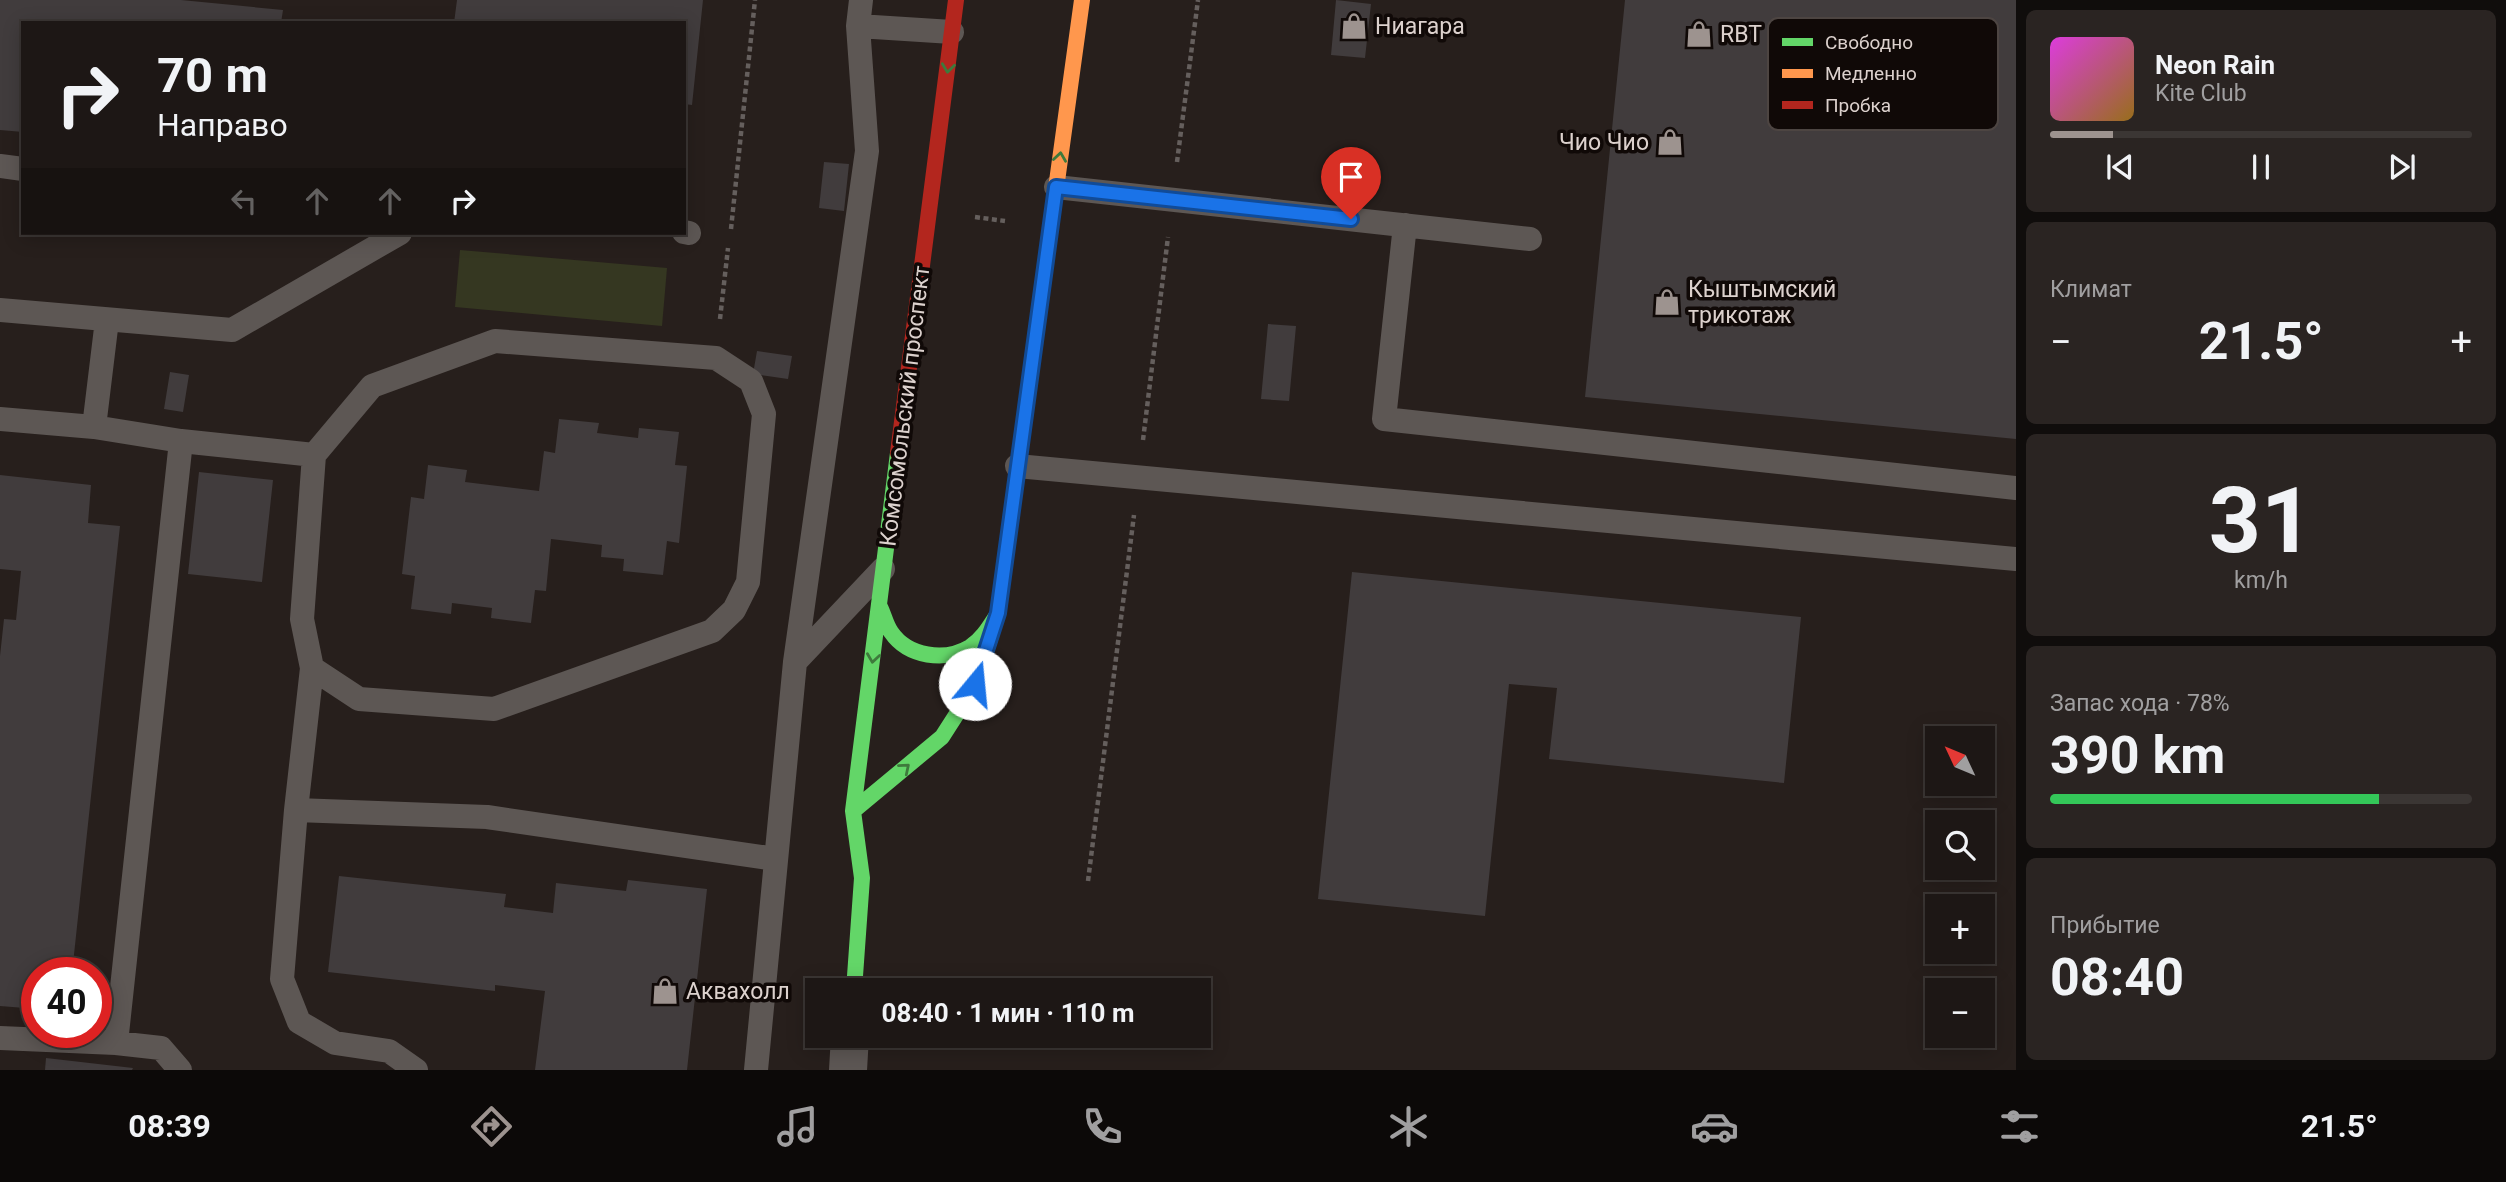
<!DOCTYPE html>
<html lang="ru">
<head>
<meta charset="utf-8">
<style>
  body { margin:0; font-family:Roboto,sans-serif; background:#2a2422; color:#f1f3f6; height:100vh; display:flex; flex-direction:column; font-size:26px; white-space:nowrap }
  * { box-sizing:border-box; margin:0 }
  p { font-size:23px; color:#a09fa0 }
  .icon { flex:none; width:38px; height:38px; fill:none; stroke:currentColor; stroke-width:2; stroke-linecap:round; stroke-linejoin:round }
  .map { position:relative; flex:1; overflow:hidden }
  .details { display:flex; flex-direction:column; gap:10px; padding:10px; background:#100d0c; width:490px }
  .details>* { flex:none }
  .guide { position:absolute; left:21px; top:21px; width:665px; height:214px; border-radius:0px; box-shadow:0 4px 18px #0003,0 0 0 2px #3b3634; background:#1d1715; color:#f1f3f6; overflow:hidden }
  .needle { width:46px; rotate:314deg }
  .controls { position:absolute; left:1925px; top:726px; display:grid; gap:14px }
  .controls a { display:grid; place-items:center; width:70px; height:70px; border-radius:0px; background:#1d1715; box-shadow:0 4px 18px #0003,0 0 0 2px #3b3634; font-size:35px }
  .speed { position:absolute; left:21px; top:957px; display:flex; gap:14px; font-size:35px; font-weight:700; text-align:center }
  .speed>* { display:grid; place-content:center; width:91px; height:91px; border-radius:50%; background:#1d1715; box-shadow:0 4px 18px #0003,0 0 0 2px #3b3634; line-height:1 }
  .speed .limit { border:10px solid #d22; background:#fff; color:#111 }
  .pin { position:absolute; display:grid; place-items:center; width:60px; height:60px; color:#fff; margin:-72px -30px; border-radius:50% 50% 50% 0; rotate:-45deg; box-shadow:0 0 7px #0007 }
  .pin .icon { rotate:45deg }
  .me { position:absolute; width:77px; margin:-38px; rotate:17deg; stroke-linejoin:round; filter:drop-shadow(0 0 5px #0008) }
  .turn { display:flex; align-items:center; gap:24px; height:147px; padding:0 21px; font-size:32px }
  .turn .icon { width:91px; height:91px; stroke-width:2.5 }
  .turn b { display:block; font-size:49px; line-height:60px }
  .lanes { display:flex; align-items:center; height:66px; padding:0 21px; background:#0003; justify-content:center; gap:35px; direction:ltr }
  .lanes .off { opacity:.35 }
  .big { font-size:52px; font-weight:700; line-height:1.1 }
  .details .card { flex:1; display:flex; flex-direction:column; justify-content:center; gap:10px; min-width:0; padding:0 24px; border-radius:10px; background:#2a2422 }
  .details .dial { align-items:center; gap:0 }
  .dial b { font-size:91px; line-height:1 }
  .song { display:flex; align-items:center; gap:21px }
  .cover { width:84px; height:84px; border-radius:10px; background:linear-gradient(135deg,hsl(300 70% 55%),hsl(40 70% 35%)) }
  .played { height:7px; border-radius:4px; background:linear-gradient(90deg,#9d938f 15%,#3b3634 15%) }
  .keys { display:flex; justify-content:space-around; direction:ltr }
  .heat { display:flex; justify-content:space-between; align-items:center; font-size:38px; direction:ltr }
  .charge { height:10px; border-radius:5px; background:linear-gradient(90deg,#34c759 78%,#3b3634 0) }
  .trip { position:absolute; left:805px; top:978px; width:406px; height:70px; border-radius:0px; background:#1d1715; box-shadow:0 4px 18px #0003,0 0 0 2px #3b3634; font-weight:700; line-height:70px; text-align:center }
  .tab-bar { display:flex; height:112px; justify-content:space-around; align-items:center; background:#0c0908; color:#a09fa0 }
  .tab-bar .icon { width:49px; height:49px }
  .tab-bar .on { color:#9d938f }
  .tab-bar b { font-size:32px; color:#f1f3f6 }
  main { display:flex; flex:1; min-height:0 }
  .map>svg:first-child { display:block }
  .green { fill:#353721 }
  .building { fill:#413c3d }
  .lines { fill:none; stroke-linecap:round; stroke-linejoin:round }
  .path { stroke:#655f5d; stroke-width:4.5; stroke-dasharray:5 3.5; stroke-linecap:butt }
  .lane { stroke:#5d5754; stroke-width:24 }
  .street { stroke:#5d5754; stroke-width:38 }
  .fast { stroke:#63d668; stroke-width:16 }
  .slow { stroke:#ff974d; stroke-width:16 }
  .jam { stroke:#b3261e; stroke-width:16 }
  .oneway { stroke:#3e7a3c }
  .route-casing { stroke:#114b97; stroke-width:18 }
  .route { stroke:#1a73e8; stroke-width:12 }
  .labels { text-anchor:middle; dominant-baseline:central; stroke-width:7; stroke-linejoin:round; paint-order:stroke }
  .poi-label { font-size:23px; fill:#dcd1cd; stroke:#100907; text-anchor:start }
  .street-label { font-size:23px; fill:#dcd1cd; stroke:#100907 }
  .key { fill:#100907; stroke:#4d4542; stroke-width:2 }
  .key-label { font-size:19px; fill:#dcd1cd }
</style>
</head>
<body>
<main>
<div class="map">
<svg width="2016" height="1070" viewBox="0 0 2016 1070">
  <rect width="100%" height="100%" fill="#271f1c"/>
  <!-- green -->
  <path class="green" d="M460 250 667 268 662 326 455 307Z"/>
  <!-- building -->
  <path class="building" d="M0 0H181L283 10 281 23H23V132L0 130Z
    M457 0H703L692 105 684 104V23H454Z
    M1336 0 1371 4 1365 58 1331 55Z
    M1625 0H2016V439L1585 397Z
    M824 162 849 164 844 211 819 208Z
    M1268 324 1296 326 1289 401 1261 399Z
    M757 351 792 356 788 379 753 374Z
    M170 372 189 375 183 412 164 409Z
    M559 419 599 423 597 433 638 438 639 428 679 432 675 465 687 466 679 543 667 541 663 575 623 571 624 559 601 557 602 545 551 539 546 591 535 590 531 623 491 618 492 608 452 603 451 614 411 609 415 576 402 574 411 497 424 499 428 465 467 470 465 482 539 491 544 451 555 453Z
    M199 472 273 480 262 582 188 574Z
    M0 475 91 485 88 523 120 526 72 973H37V1009L0 1006V656L4 619 16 620 21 571 0 569Z
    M1352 572 1801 617 1784 783 1549 759 1557 688 1509 684 1485 916 1318 899Z
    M339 876 506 894 504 907 553 913 556 883 626 891 628 880 707 889 687 1070H535L545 991 495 985V991L328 972Z
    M46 1058 133 1068 132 1070H45Z"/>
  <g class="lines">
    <!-- path -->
    <path class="path" d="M1177 162 1198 0
      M975 217 1005 221
      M731 229 755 0
      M720 319 728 248
      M1143 440 1168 237
      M1088 881 1134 515"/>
    <!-- lane -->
    <path class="lane" d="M861 0 858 26 952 32
      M0 166 23 169
      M1056 187 1530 239
      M1405 225 1384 419 2016 488
      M684 232 689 233
      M0 310 232 330 400 233
      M0 419 94 427 181 441 116 1043 161 1048 180 1070
      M94 427 107 320
      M181 441 314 455 302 619 312 668 296 810 282 979 299 1022 335 1043 389 1051 416 1070
      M1017 466 2016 559
      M795 662 883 569
      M312 668 359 699 494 709 712 631 734 610 748 582 764 414 751 381 716 358 495 341 372 386 314 455
      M296 810 487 817 776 859
      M0 1038 116 1043
      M756 1070 795 662 867 151 858 26"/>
    <!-- street -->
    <path class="street" d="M848 1070 850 1036"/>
    <!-- fast -->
    <path class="fast" d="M880 607C884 615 886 625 891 632 908 657 945 662 970 647 981 640 988 629 995 618
      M853 811 942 737 976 684 998 613 1039 312
      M854 990 862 878 853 811 898 453"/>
    <!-- slow -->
    <path class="slow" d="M1039 312 1082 0"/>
    <!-- jam -->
    <path class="jam" d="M898 453 956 0"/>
  </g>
  <!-- one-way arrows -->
  <defs><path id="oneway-chevron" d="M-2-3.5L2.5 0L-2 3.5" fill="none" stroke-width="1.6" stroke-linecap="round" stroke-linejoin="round" transform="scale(1.75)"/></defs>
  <g class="oneway">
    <use href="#oneway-chevron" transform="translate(948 68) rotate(97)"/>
    <use href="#oneway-chevron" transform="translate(1060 157) rotate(-82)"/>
    <use href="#oneway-chevron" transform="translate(873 658) rotate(98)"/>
    <use href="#oneway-chevron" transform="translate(905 768) rotate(-40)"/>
  </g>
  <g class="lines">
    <defs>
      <path id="route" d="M975 684 998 613 1056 187 1351 219"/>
    </defs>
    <!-- route casing -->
    <use href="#route" class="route-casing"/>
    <!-- route -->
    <use href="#route" class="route"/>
  </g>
  <!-- icons -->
  <defs>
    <symbol id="shop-bare" viewBox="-9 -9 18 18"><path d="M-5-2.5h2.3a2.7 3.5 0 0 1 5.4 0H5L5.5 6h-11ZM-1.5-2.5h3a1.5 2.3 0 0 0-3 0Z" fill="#9d938f" stroke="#100907" stroke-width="2.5" paint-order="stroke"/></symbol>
  </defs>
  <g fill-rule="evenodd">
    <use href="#shop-bare" x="1335" y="7" width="38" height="38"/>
    <use href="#shop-bare" x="1680" y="15" width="38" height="38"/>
    <use href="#shop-bare" x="1651" y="123" width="38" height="38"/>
    <use href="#shop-bare" x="1648" y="283" width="38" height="38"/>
    <use href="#shop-bare" x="646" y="972" width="38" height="38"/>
  </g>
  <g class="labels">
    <!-- poi labels -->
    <g class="poi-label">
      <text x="1375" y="26">Ниагара</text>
      <text x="1720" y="34">RBT</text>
      <text x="1649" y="142" text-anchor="end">Чио Чио</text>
      <text x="1688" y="289">Кыштымский<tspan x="1688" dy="26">трикотаж</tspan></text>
      <text x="686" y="991">Аквахолл</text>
    </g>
    <!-- street labels -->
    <g class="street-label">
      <text transform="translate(905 406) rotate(-83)">Комсомольский проспект</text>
    </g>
  </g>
  <!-- legend -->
  <rect x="1768" y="18" width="230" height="112" rx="10" class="key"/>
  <rect x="1782" y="38" width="31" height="8" fill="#63d668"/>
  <rect x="1782" y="69" width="31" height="9" fill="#ff974d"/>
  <rect x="1782" y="101" width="31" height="8" fill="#b3261e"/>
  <g class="key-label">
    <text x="1825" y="49">Свободно</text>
    <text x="1825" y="80">Медленно</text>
    <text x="1825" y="112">Пробка</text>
  </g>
</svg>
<div class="controls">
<a><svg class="needle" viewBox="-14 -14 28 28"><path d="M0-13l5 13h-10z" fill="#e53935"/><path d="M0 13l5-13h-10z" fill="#a09fa0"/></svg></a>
<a><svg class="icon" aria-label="search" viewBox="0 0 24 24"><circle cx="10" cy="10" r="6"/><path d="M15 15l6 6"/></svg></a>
<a>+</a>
<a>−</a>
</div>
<div class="speed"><div class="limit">40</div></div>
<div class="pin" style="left:1351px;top:219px;background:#d93025"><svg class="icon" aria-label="arrive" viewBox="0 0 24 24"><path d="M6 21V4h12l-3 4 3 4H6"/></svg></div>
<svg class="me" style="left:975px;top:684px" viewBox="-20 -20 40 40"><circle r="19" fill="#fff"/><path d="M0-13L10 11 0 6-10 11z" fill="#1a73e8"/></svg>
<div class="trip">08:40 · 1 мин · 110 m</div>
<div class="guide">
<div class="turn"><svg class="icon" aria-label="right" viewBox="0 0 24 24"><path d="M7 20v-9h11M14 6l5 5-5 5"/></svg><div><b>70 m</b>Направо</div></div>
<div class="lanes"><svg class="icon off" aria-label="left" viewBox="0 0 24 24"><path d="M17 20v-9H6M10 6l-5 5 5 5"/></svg><svg class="icon off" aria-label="ahead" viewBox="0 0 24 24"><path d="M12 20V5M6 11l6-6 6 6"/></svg><svg class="icon off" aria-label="ahead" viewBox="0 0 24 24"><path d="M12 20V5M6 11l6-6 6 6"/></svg><svg class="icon" aria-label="right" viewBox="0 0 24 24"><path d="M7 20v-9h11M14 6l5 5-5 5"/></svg></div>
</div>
</div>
<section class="details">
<div class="card">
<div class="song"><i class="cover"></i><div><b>Neon Rain</b><p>Kite Club</p></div></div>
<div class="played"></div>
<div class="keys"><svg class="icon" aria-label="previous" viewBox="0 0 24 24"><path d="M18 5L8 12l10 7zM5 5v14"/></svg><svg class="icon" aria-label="pause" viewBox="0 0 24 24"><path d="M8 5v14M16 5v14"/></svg><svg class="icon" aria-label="next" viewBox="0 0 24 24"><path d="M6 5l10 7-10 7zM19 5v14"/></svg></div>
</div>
<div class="card"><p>Климат</p>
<div class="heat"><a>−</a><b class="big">21.5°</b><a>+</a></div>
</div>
<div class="card dial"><b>31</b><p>km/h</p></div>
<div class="card"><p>Запас хода · 78%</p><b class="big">390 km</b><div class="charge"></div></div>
<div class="card"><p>Прибытие</p><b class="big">08:40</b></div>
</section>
</main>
<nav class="tab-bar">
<b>08:39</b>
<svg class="icon on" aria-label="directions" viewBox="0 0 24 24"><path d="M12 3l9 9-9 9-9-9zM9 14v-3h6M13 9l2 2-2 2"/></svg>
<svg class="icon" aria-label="music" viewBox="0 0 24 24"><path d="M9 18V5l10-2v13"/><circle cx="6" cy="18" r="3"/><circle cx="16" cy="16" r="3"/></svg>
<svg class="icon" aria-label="phone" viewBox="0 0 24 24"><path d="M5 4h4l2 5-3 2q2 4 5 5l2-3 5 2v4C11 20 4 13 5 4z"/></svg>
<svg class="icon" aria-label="climate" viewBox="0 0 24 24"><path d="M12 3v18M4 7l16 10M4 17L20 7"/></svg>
<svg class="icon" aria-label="car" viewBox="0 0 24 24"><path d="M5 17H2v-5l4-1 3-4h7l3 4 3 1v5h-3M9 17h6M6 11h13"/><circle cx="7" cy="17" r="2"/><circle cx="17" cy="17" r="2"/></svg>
<svg class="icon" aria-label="filters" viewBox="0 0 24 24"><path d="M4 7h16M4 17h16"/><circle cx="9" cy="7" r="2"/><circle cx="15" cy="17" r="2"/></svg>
<b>21.5°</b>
</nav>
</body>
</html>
